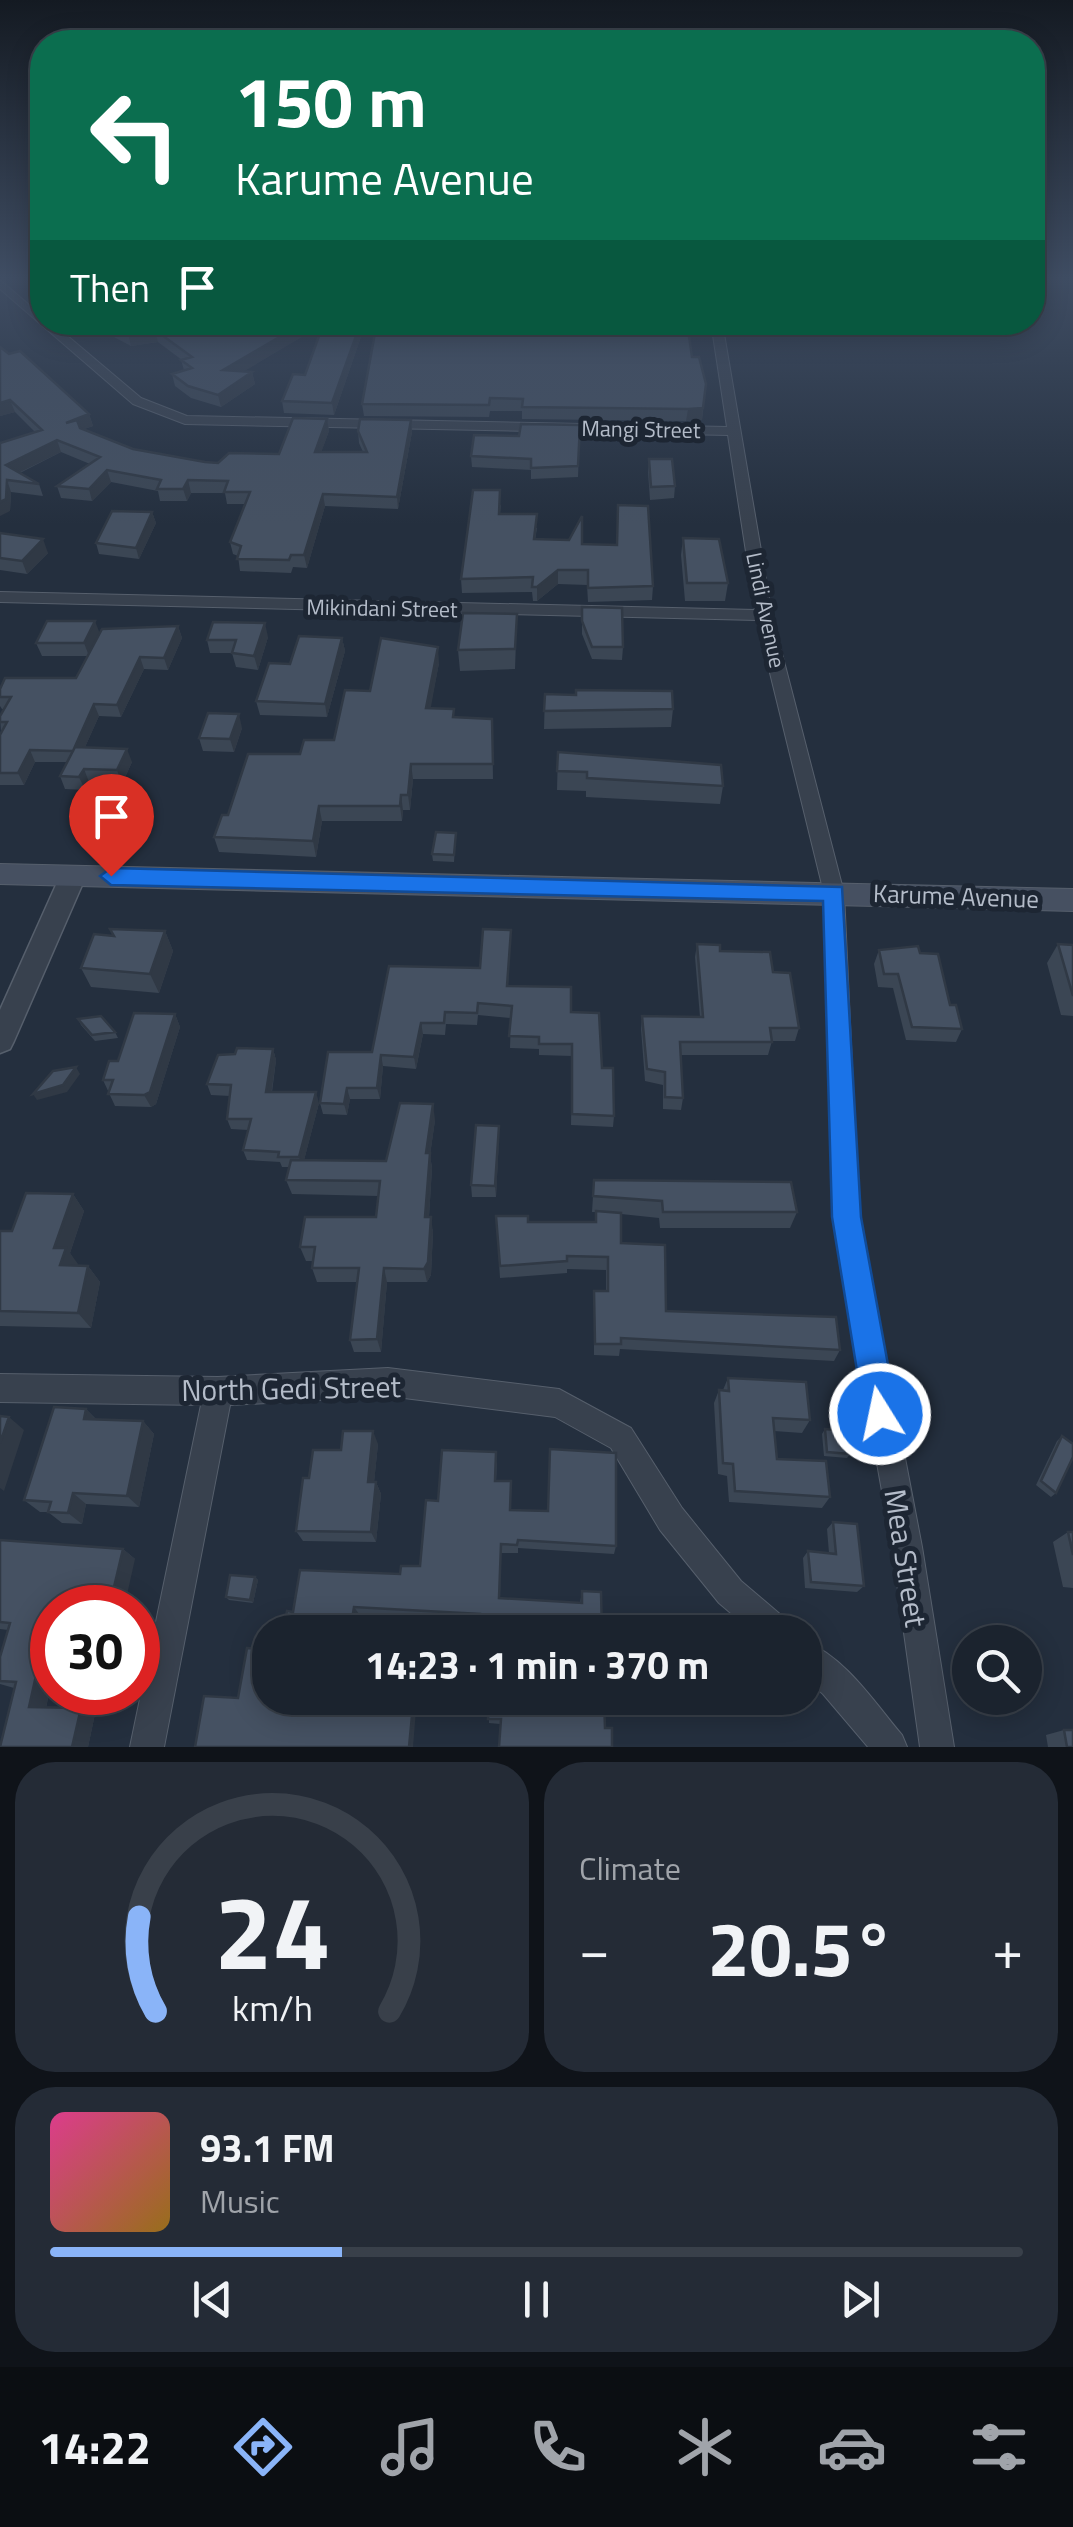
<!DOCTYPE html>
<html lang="en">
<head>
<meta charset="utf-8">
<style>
  body { margin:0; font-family:"Titillium Web",sans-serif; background:#242b36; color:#f1f3f6; height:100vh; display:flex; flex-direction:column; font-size:38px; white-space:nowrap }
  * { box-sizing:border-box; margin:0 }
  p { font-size:32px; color:#a0a4aa }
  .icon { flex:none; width:55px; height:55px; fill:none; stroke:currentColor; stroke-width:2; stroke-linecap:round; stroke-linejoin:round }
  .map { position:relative; height:1747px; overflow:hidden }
  .panel { display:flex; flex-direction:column; gap:15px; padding:15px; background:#0f1319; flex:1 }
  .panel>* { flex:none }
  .top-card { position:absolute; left:30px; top:30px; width:1015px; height:305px; border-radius:40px; box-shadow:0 5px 25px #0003,0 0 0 2px #39404a; background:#0b6e4f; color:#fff; overflow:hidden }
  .tools { position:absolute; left:952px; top:1625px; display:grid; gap:20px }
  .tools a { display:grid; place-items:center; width:90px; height:90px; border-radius:50%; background:#1b232e; box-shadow:0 5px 25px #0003,0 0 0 2px #39404a; font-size:50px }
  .speed { position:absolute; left:30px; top:1585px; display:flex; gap:20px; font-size:50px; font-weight:700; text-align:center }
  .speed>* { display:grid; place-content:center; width:130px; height:130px; border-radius:50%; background:#1b232e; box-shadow:0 5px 25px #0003,0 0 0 2px #39404a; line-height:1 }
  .speed .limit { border:15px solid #d22; background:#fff; color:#111 }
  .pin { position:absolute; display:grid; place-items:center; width:85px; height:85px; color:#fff; margin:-102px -42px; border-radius:50% 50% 50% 0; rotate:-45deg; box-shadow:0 0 10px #0007 }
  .pin .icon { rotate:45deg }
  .me { position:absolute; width:110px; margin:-55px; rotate:350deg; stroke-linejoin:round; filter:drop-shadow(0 0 8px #0008) }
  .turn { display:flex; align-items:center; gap:35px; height:210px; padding:0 40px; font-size:45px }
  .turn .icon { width:130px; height:130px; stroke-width:2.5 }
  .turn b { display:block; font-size:70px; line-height:85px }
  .then { display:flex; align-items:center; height:95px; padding:0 40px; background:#0003; gap:20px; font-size:38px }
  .big { font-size:75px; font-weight:700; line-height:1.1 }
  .panel .tile { flex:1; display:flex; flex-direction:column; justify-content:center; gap:15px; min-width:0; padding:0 35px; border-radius:40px; background:#242b36 }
  .panel .dial { align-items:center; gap:0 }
  .dial svg { height:260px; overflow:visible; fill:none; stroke:#39404a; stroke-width:7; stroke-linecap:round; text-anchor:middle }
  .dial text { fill:#f1f3f6; stroke:none }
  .song { display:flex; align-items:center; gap:30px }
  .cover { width:120px; height:120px; border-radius:15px; background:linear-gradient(135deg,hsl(330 70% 55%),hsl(40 70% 35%)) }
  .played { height:10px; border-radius:5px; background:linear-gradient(90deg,#8ab4f8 30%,#39404a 30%) }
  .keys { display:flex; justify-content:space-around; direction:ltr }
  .heat { display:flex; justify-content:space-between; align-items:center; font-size:55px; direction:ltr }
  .panel .tiles { flex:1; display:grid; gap:15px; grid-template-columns:1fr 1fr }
  .tile:last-child { grid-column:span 2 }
  .trip { position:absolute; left:252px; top:1615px; width:570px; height:100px; border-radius:40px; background:#1b232e; box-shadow:0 5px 25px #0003,0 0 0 2px #39404a; font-weight:700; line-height:100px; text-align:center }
  .tab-bar { display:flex; height:160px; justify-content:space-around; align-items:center; background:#0b0e12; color:#a0a4aa }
  .tab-bar .icon { width:70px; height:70px }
  .tab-bar .selected { color:#8ab4f8 }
  .tab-bar b { font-size:45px; color:#f1f3f6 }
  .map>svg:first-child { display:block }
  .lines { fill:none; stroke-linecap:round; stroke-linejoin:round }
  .minor-casing { stroke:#565f6c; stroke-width:2 }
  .tertiary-casing { stroke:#565f6c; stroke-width:3 }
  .secondary-casing { stroke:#565f6c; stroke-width:2 }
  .minor { fill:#38414e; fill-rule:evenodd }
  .tertiary { fill:#38414e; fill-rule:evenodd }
  .secondary { fill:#465061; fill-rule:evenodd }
  .wall { fill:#3b4654 }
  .shaded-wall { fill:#303945 }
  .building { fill:#455162; stroke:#303945; stroke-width:2.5 }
  .route { fill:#1a73e8; stroke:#114b97; stroke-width:2.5 }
  .labels { text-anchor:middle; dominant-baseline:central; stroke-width:10; stroke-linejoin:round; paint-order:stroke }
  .far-street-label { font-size:22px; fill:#b4bcc9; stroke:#1d2633 }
  .street-label { font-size:25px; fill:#b4bcc9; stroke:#1d2633 }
  .near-street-label { font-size:30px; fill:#b4bcc9; stroke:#1d2633 }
</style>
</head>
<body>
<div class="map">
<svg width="1073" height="1747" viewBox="0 0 1073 1747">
  <rect width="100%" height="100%" fill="#242f3e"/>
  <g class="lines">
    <defs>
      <path id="minor" d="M0 280 42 316V322H51L141 398 187 416 727 427 711 322H722L772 615 844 893 859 1217 922 1547 954 1747H920L892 1547 833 1217 824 893 757 620 0 602V592L755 610 728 435 185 424 133 404 0 289Z
        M388 1368 559 1389 631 1428 682 1508 741 1581 788 1621 793 1632H753L719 1603 660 1530 611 1448 555 1417 388 1396 230 1405 164 1747H130L201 1405 0 1402V1374L218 1377Z
        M805 1641C846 1658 874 1702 902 1735L907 1747H868L823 1694 805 1678Z"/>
      <path id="tertiary" d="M73 867 86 876 14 1041 10 1049 0 1053V1010L60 876Z"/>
      <path id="secondary" d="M0 864 1073 889V911L0 884Z"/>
    </defs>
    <!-- minor casing -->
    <use href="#minor" class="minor-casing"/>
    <!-- tertiary casing -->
    <use href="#tertiary" class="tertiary-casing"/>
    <!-- secondary casing -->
    <use href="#secondary" class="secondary-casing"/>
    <!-- minor -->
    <use href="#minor" class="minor"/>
    <!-- tertiary -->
    <use href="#tertiary" class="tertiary"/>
    <!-- secondary -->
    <use href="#secondary" class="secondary"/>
  </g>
  <!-- wall -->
  <path class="wall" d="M94 322H687L692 357 706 384 702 420 686 421 522 419V411H490L489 417 364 416 362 404 376 331 364 328 334 415 284 413 282 401 305 375 323 324 244 371 252 372 255 384 221 407 191 398 175 386 172 374 184 370 181 360H182L158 342 131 346 95 327Z
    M0 347 89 414 93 426 84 429 133 449 205 462 218 463 279 454 327 419 329 431 321 452H363L359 443 358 431 411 420 412 432 398 509 325 506 307 568 293 567 291 573 240 571 238 556 233 554 230 542 245 504H227L225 493H191L187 501H160L158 491 111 482 92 501 61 498 57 486 90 464 61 452 20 473 39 484 43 496 11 492 10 511 0 443 35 432 15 412 0 416Z
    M580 425 578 477 531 479V470L472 467 471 456 519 436Z
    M649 459 675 486 674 498 650 500 648 472Z
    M501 504 500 514 537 528 535 540 582 544 653 586 652 600 588 602 587 585 558 584 537 601H533L532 592 462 593 461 579Z
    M152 512 156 523 139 559 99 554 96 543Z
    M0 533 48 553 27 574 0 570Z
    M683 538 728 583 725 601H685L681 555Z
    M582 607 623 647 622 660 592 659 582 634Z
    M517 614 515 669 460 671 458 650Z
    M178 626 182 638 168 670 144 669 121 717 99 716 85 747 132 762 122 784 89 782 85 790 65 789 60 776 67 762H35L24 785H0V735L1 732 0 716 4 709H2L0 706V689L76 678 88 656H42L36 643 100 634Z
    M268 637 258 670 236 667 232 653H210L207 640Z
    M342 638 345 651 327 717 260 715 256 701 290 664Z
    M439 663 430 708 454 717 492 719 493 779H413L410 810H403L402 821H322L316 857 219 852 214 837 228 815 300 754 334 740 370 691Z
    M545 694 576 695 673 709 671 727 544 729Z
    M242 728 234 752 203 751 199 738Z
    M558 752 723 786 720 804 586 797V791L557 790Z
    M456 833 454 862 433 861 432 854Z
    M511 930 508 986 571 1012 602 1068 614 1116 613 1127 571 1125 572 1056 539 1055V1049L510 1048 511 1018 478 1015 477 1025 446 1024 445 1035 423 1034 416 1069 383 1066 380 1099H350L347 1115 323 1114 320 1103 372 1052 480 968Z
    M165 931 173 951 159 993 91 987 81 968 113 936Z
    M697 944 720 951 773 972 799 1028 795 1041H772L768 1055H680L683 1098 681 1110 663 1109V1085L645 1081 641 1029 642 1016 700 1017 695 957Z
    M1058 944 1073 945V1016L1061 1015 1047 963Z
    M879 950 920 953 950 1005 962 1029 956 1042 906 1040 893 988 878 987 874 964Z
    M175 1014 180 1027 156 1104 151 1107 115 1106 103 1080 118 1061Z
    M78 1019 115 1032 118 1038 95 1041 81 1025Z
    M273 1049 276 1060 272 1092 319 1103 304 1160 386 1161 435 1120 430 1155 432 1168 429 1217 433 1232 431 1275 427 1282H387L381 1352H354L350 1340 357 1282H317L312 1268 313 1261H306L300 1247 376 1217 378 1196 292 1194 286 1180 289 1167H282L280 1162 247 1160 243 1150 248 1130 231 1129 227 1119 230 1096 211 1095 207 1084 235 1054Z
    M499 1137 496 1197H472L471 1185Z
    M594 1180 797 1212 790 1228H660L659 1218 621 1214V1243L666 1311 840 1350 834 1361 620 1349 619 1356 594 1355V1291H606V1270L567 1269V1273L500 1278 496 1216 528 1222H595L596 1212H592Z
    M73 1194 84 1211 70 1253 78 1266H88L100 1282 91 1328 0 1326V1231H12Z
    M728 1378 810 1420 802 1433 774 1431 777 1459 830 1497 822 1508 729 1502 727 1476 718 1474 714 1403 719 1390H723Z
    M86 1409 96 1419 143 1421 154 1434 139 1507 86 1504 82 1524 62 1523 48 1512H40L24 1500Z
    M825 1429 850 1454 847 1458 824 1456 822 1434Z
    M1062 1436 1056 1493 1051 1497 1036 1485 1057 1441Z
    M378 1444 374 1482H376L381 1494 376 1542 303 1541 296 1531 309 1478 341 1450Z
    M497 1462 496 1481H511V1510L616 1546 614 1554 518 1548V1553H501L500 1598 580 1603 582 1591 602 1632 479 1621 359 1614 356 1632H283L293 1612 420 1566 438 1501Z
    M833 1522 864 1586 857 1592 805 1588 803 1558 808 1551 829 1553 827 1529Z
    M1068 1532H1073V1588L1063 1587 1053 1542Z
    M0 1540 123 1549 135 1559 52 1608V1679L46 1708 95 1714 88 1747 14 1688 0 1684V1657L8 1630 0 1629Z
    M255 1577 258 1580 253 1603 229 1600 226 1597Z
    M424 1698H604L500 1724 489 1723V1707L427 1703Z
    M1064 1730 1073 1747H1048L1046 1735Z"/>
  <!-- shaded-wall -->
  <path class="shaded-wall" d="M305 322H327L226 382 223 370Z
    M361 322H363L364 328 334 415 332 403Z
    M155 330 158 342 131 346 128 334Z
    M252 372 255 384 221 407 218 395Z
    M10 400 15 412 0 416V403Z
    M703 408 702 420 686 421 688 409Z
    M89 414 93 426 70 434 66 423Z
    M327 419 329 431 317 464 315 452Z
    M411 420 412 432 398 509 397 497Z
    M57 440 61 452 10 477 6 465Z
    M107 470 111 482 92 501 89 489Z
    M7 480 11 492 10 511 0 516V502Z
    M188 480 191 493 187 501 183 489Z
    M323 494 325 506 307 568 304 555Z
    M152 512 156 523 139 559 136 548Z
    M43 539 48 553 27 574 22 561Z
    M558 570V584L537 601V587Z
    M95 621 100 634 89 656 84 643Z
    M265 623 268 637 258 670 254 656Z
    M178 626 182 638 168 670 164 658Z
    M342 638 345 651 327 717 325 704Z
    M438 647 439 663 428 723 426 708Z
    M140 657 144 669 121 717 117 705Z
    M94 704 99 716 78 763 73 751Z
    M239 714 242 728 234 752 230 739Z
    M127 749 132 762 122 784 117 770Z
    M30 750 35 762 24 785 18 773Z
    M411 764 413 779 410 810 408 795Z
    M84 769 89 782 85 790 79 777Z
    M401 795 403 810 402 821 400 806Z
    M319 806 322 821 316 857 313 841Z
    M165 931 173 951 159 993 150 974Z
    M175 1014 180 1027 156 1104 151 1107 144 1095Z
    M421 1023 423 1034 416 1069 414 1057Z
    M273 1049 276 1060 270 1102 266 1092Z
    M381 1055 383 1066 380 1099 377 1088Z
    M76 1067 80 1074 67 1092 37 1100 33 1094Z
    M347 1088 350 1099 347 1115 344 1104Z
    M316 1092 319 1103 302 1168 299 1157Z
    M433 1104 435 1120 430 1155 432 1168 428 1232 425 1217 426 1153Z
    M499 1126V1137L496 1197 495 1186Z
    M73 1194 84 1211 70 1253 78 1264 73 1281 60 1265 54 1248Z
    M431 1217 433 1232 431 1275 427 1282 424 1269Z
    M88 1266 100 1282 91 1328 78 1313Z
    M384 1268 387 1282 381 1352 377 1339Z
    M86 1409 99 1423 84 1419Z
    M9 1417 24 1430 4 1491 0 1488V1443Z
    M143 1421 154 1434 139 1507 127 1496Z
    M373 1431 378 1444 373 1493 368 1482Z
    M376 1482 381 1494 376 1542 371 1532Z
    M73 1493 86 1504 82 1524 68 1513Z
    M123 1549 135 1559 124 1608H109Z
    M255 1577 258 1580 253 1603 250 1600Z
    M354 1607 359 1614 356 1632H350Z
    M37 1671 52 1677 45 1713 29 1707Z
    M413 1705 416 1710 413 1747H409Z
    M81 1708 95 1714 88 1747H72Z"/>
  <!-- building -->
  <path class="building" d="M105 322H305L223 370 252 372 218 395 188 386 172 374 192 368 181 360 192 357 155 330 128 334Z
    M324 322H361L332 403 282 401 293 374 305 375Z
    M377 322H687L692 357H699L706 384 703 408 688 409 522 407 523 399 490 398 489 405 362 404Z
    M0 347 9 354 20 351 89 414 66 423 77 420 80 428 133 449 205 462 218 463 229 453 279 454 293 418 327 419 315 452H367L358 431 360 419 411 420 397 497 323 494 304 555H291L289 560 237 559 241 546 230 542 250 492H224L228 481 188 480 183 489H157L161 480 107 470 89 489 57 486 100 457 57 440 6 465 39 484 7 480 6 499 0 502V443L42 430 10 400 0 403Z
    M521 424 580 425 578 466 531 468V459L471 456 474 435 519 436Z
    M649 459H672L675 486 651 487Z
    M473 490H500L499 514H537L534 539 569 540 582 516V544L617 545 618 505 648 506 653 586 588 588V570H558L537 587H532L533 577 461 579Z
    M112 511 152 512 136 548 96 543Z
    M0 533 43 539 22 561 0 558Z
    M683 538 719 539 728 583H687Z
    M582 607 622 608 623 647H592L582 621Z
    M463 613 517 614 515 649 458 650Z
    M47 621H95L84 643H36Z
    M213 622 265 623 254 656 232 653 236 640H207Z
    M178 626 164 658 140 657 117 705 94 704 73 751 30 750 18 773H0V735L7 722H0V716L11 697H0V689L5 678H76L102 629Z
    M299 636 342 638 325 704 256 701 269 663 290 664Z
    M381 638 438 647 426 708 454 709 453 717 492 719 493 764H411L408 795H401L400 806H319L313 841 214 837 222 815H228L248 754H300L304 740H334L345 690 370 691Z
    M576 690 672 691 673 709 544 711 545 694 576 695Z
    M208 713 239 714 230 739 199 738Z
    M75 747 127 749 117 770 84 769 79 777 60 776Z
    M558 752 721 765 723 786 587 778V772L557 771Z
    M436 832 456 833 454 855 432 854Z
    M110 929 165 931 150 974 81 968 94 934 114 936Z
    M483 929 511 930 507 986 571 987V1012L599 1013 602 1068H613L614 1116 572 1114V1044H539V1037L509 1036 512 1006 478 1003 477 1013 445 1012 444 1023H421L414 1057 381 1055 377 1088H347L344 1104 320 1103 328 1052H372L389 966 480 968Z
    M697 944 720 945V951L770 952 773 972 790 973 799 1028H770L772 1042H680L683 1098 665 1097V1072L647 1069 642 1016 703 1017Z
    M1058 944 1073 945V996Z
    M918 946 920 953 938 954 950 1005H956L962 1029 912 1027 898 974H884L879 950Z
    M134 1013 175 1014 150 1092 144 1095 108 1094 113 1080H103L109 1061H118Z
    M101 1016 115 1032 92 1035 78 1019Z
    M237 1048 273 1049 266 1092H316L299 1157H278L279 1152 243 1150 251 1119H227L231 1085 207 1084 218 1055 235 1054Z
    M76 1067 63 1085 33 1094 53 1071Z
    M400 1103 433 1104 426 1153H430L425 1217H431L428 1262 424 1269 384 1268 377 1339 350 1340 359 1268H312L315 1247H300L305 1217H376L380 1181 286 1180 291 1160 386 1161Z
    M476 1125 499 1126 495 1186 471 1185Z
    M594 1180 791 1182 797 1212H663L662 1201 593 1196Z
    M26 1193 73 1194 54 1248H66L60 1265 88 1266 78 1313 0 1311V1231H12Z
    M596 1211 621 1213V1243L665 1245 666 1311 836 1317 840 1350 621 1338V1344H595L594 1291H608V1257L567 1256V1261L500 1266 496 1216H528V1222H596Z
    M728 1378 806 1382 810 1420 773 1418 777 1459 826 1461 830 1497 735 1491 733 1464 723 1463 719 1390 729 1391Z
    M54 1407 86 1409 84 1419 143 1421 127 1496 73 1493 68 1513 48 1512 51 1502 24 1500Z
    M0 1416 9 1417 0 1443Z
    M825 1429 848 1431 850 1454 827 1452Z
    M343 1431H373L368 1482H376L371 1532 296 1531 303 1478H309L313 1450H341Z
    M1062 1436 1073 1444V1457L1056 1493 1041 1481Z
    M550 1449 616 1453V1546L518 1540 517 1545 501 1544 499 1598 582 1603V1591L601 1592 602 1632H479L480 1614 354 1607 350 1632H283L287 1611 293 1612 300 1570 400 1574 401 1566H420L426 1500 438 1501 442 1450 496 1452 495 1481H511L510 1510 548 1511Z
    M833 1522 857 1524 864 1586 811 1582 808 1551 836 1554Z
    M1068 1532H1073V1555Z
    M0 1540 123 1549 109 1608H52V1671H37L29 1707 81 1708 72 1747H0L16 1682 0 1681V1657L10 1623 0 1622Z
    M230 1575 255 1577 250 1600 226 1597Z
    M247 1648 270 1649V1689L268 1699 413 1705 409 1747H195L204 1696 238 1698Z
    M424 1698H604L605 1728H612V1747H499L501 1719H488L489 1703Z
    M1064 1730H1073V1747H1067Z"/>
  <!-- sky -->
  <linearGradient id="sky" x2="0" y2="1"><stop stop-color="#141a22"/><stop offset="0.53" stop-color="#3f4d63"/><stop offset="1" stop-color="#3f4d63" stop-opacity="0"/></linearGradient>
  <rect width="1073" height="524" fill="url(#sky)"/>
  <!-- route -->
  <path class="route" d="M111 868 842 887 861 1217 897 1414 892 1425 880 1430 869 1425 864 1414 832 1217 823 901 111 885 100 876Z"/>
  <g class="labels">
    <!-- far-street labels -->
    <g class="far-street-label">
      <text transform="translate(641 429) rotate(1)">Mangi Street</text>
      <text transform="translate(382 608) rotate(1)">Mikindani Street</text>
      <text transform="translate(766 610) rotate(78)">Lindi Avenue</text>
    </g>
    <!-- street labels -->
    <g class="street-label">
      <text transform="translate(956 896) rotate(2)">Karume Avenue</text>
    </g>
    <!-- near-street labels -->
    <g class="near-street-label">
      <text transform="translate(291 1388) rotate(-1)">North Gedi Street</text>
      <text transform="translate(906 1558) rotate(81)">Mea Street</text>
    </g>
  </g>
</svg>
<div class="tools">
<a><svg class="icon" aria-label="search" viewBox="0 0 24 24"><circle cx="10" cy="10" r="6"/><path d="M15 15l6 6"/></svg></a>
</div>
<div class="speed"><div class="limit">30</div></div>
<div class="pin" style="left:111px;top:876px;background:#d93025"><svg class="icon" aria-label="arrive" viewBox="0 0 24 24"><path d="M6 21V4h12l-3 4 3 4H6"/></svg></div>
<svg class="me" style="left:880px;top:1414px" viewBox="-20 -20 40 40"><circle r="17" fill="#1a73e8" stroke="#fff" stroke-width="3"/><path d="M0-11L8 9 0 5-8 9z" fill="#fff"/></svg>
<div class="trip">14:23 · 1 min · 370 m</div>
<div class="top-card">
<div class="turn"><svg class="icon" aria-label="left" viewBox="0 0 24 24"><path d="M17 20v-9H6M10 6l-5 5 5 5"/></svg><div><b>150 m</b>Karume Avenue</div></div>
<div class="then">Then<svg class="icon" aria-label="arrive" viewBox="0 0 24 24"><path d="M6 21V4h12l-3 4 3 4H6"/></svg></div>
</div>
</div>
<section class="panel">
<div class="tiles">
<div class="tile dial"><svg viewBox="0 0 100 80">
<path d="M14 69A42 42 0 1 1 86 69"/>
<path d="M14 69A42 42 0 0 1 9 40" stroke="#8ab4f8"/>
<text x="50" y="56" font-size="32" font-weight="700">24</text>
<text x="50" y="72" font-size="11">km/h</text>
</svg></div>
<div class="tile"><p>Climate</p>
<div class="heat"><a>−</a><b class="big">20.5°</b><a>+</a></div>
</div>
<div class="tile">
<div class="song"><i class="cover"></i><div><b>93.1 FM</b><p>Music</p></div></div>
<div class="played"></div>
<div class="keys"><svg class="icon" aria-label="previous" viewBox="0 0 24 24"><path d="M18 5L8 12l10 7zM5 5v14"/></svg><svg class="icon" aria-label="pause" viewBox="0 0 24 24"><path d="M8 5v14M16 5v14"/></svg><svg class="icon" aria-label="next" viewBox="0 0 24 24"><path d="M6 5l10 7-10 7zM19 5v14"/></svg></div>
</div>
</div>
</section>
<nav class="tab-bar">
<b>14:22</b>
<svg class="icon selected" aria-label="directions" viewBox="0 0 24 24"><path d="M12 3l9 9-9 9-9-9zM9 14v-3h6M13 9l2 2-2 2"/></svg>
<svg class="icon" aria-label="music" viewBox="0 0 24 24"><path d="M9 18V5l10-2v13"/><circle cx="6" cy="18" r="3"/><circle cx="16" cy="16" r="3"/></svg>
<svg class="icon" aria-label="phone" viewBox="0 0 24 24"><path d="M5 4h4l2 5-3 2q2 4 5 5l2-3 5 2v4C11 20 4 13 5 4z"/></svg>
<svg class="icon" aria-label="climate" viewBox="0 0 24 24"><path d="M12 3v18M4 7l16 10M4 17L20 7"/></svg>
<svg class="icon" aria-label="car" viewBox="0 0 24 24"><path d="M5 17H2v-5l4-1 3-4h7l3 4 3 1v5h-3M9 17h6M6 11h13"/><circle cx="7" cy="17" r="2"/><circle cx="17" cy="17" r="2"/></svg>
<svg class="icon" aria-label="filters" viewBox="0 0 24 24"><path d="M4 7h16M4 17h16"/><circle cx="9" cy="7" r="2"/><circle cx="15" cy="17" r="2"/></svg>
</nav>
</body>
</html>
